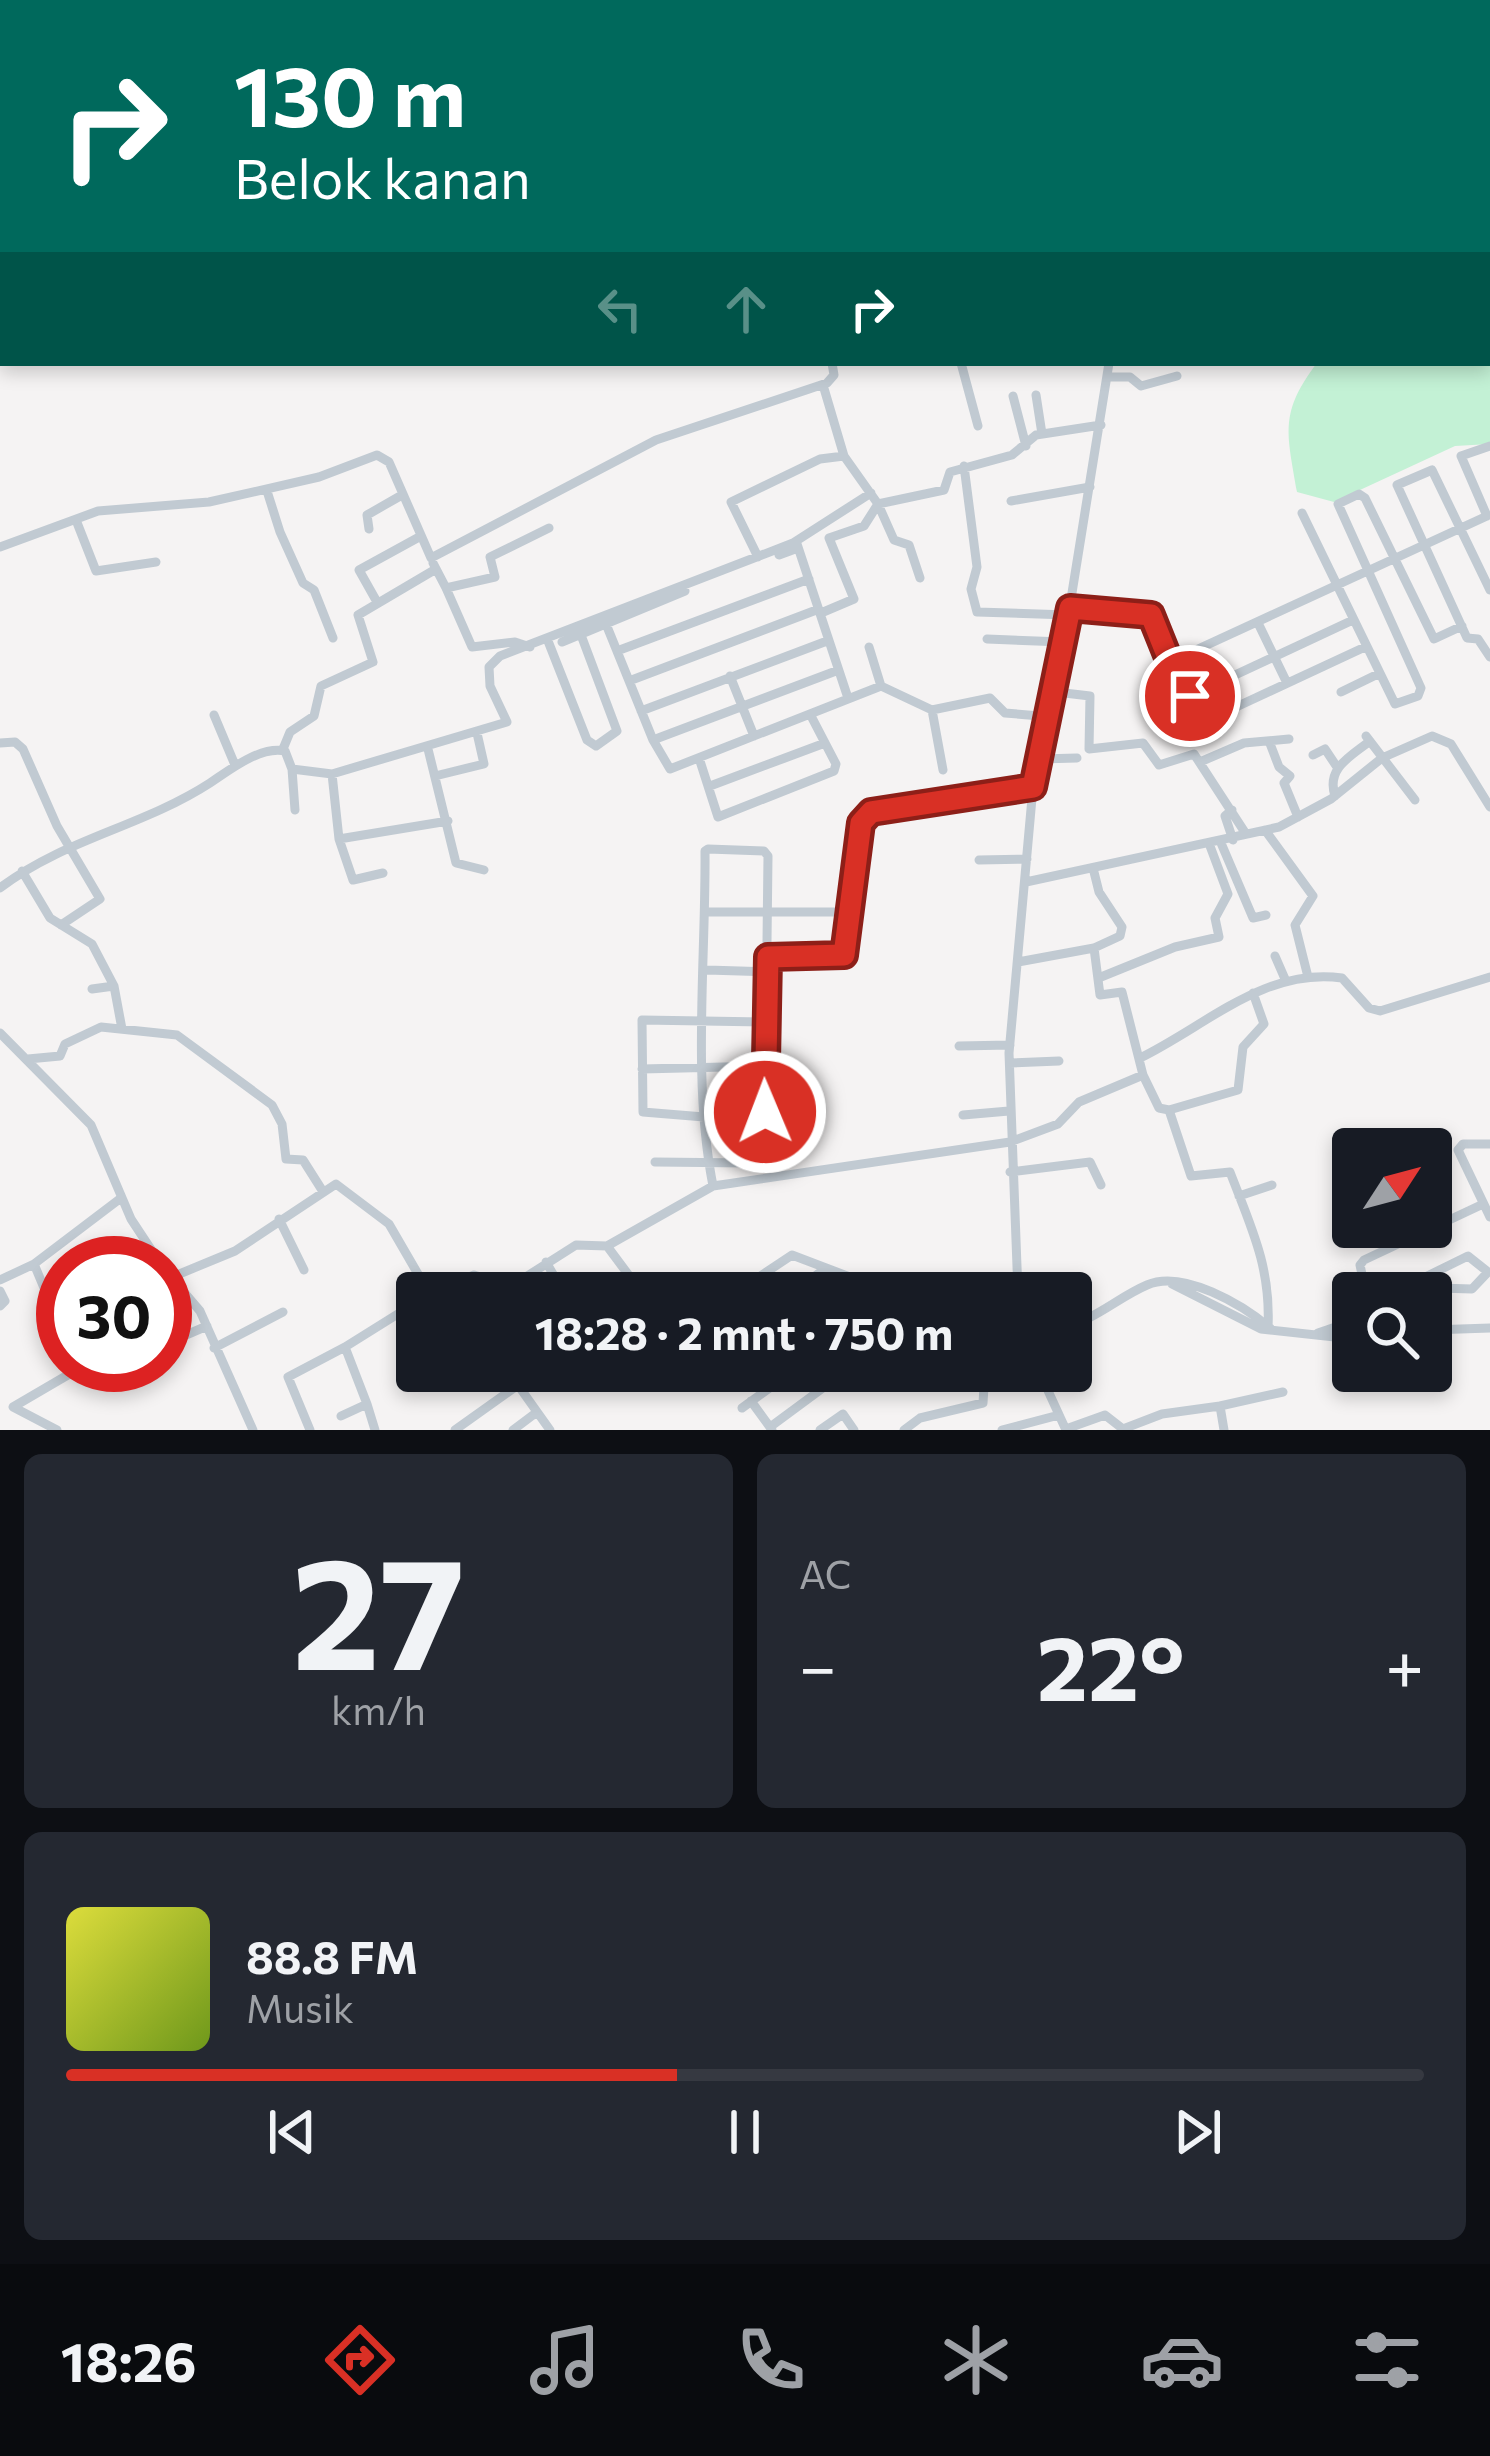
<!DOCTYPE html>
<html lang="id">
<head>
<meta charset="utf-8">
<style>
  body { margin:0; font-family:Commissioner,sans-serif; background:#242831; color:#f1f3f6; height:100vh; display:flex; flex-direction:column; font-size:45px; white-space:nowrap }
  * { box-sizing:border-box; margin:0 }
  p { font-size:39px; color:#9ea1a6 }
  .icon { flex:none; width:66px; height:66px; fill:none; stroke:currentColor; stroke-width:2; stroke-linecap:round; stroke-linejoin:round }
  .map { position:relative; height:1430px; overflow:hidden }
  .details { display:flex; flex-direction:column; gap:24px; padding:24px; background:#0d0f14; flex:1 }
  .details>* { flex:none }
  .guide { position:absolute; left:0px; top:0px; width:1491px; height:366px; box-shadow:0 6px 18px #0003; background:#00695c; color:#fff; overflow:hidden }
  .needle { width:78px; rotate:54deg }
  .tools { position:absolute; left:1332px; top:1128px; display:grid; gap:24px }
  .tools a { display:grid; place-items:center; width:120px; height:120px; border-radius:12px; background:#171b24; box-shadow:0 6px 18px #0003; font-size:60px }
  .speed { position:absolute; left:36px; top:1236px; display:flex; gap:24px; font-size:60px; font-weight:700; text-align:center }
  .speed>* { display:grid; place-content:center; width:156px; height:156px; border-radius:50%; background:#171b24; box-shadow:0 6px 18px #0003; line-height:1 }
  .speed .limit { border:18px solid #d22; background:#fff; color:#111 }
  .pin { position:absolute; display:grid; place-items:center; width:102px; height:102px; color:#fff; margin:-51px; border:6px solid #fff; border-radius:50%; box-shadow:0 3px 12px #0007 }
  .me { position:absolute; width:132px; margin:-66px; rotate:359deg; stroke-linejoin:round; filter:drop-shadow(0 0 9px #0008) }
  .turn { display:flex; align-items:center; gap:42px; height:252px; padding:0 36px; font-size:54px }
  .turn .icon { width:156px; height:156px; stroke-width:2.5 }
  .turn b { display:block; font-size:84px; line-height:102px }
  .lanes { display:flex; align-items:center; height:114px; padding:0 36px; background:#0003; justify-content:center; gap:60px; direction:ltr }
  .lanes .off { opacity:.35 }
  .big { font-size:90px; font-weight:700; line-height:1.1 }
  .details .tile { flex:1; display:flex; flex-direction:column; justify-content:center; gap:18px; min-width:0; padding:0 42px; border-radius:18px; background:#242831 }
  .details .dial { align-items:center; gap:0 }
  .dial b { font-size:156px; line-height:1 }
  .song { display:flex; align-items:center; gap:36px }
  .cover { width:144px; height:144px; border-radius:18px; background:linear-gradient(135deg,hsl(60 70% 55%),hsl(80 70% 35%)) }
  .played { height:12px; border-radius:6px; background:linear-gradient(90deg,#d93025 45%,#363941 45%) }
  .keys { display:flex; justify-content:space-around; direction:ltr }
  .heat { display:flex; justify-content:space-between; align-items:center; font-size:66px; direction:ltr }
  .details .tiles { flex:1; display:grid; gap:24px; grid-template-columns:1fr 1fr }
  .tile:last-child { grid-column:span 2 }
  .trip { position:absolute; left:396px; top:1272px; width:696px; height:120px; border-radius:12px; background:#171b24; box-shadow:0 6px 18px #0003; font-weight:700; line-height:120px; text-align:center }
  .menu { display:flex; height:192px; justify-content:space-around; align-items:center; background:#090b0e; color:#9ea1a6 }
  .menu .icon { width:84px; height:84px }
  .menu .current { color:#d93025 }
  .menu b { font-size:54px; color:#f1f3f6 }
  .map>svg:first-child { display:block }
  .green { fill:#c3f1d5 }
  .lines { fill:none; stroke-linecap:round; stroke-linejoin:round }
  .minor { stroke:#c1cad2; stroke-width:9 }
  .route-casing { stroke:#8d1f18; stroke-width:30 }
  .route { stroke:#d93025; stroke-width:21 }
</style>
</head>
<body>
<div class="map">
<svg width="1490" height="1430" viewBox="0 0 1490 1430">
  <rect width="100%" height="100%" fill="#f5f3f3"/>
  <!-- green -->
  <path class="green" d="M1490 257V444L1455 446 1334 502 1297 492C1287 432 1279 413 1317 363H1488Z"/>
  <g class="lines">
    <!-- minor -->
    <path class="minor" d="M9 0 14 3
      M1471 0V3
      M1203 3 1205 0
      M1439 3V0
      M1488 13H1490
      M0 41 3 44
      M1488 115 1490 113
      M0 180 3 187
      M0 211 3 209
      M1488 251 1490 250
      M0 349 3 348
      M961 363 978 426
      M1107 377H1130L1141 386 1177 376
      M823 385 844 456 878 504 894 540 909 545 920 578
      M1036 395 1042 434
      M1013 396 1026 446
      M964 466 977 567 971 589 977 612 1068 615
      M267 491 280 532 303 583 314 590 333 638
      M1011 501 1090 487
      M1302 513 1395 704 1418 696 1421 688 1338 504 1359 494 1365 498 1434 639 1462 626
      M1487 516 1461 456 1490 446
      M76 520 96 571 156 562
      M369 529 367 515 402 495
      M797 544 848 698
      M0 547 98 511 209 502 319 477 377 455 389 462 431 558 656 440 827 383 834 375 832 363
      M779 555 798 548
      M758 557 731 502 820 459 844 456
      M433 563 446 588 495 577 490 557 549 528
      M446 588 472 647 515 642 530 647
      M1490 590 1432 470 1397 485 1467 638 1478 639 1490 657
      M377 602 359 570 421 536
      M1070 608 1151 615 1172 661 1487 516
      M821 613 854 599 829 538 864 526 878 504 944 490 950 472 1012 455 1036 435 1101 425
      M1258 623 1287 683
      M606 624 653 740 670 769 881 686 932 710 990 698 1005 713 1052 717
      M987 639 1063 642
      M548 641 587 740 596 746 617 731 581 635
      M562 642 685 591
      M869 647 881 686
      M617 651 809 579
      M1172 661 1182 692 1190 696 1353 620
      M730 676 754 736
      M629 681 819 609
      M1056 692 1090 696 1089 749 1143 743 1159 765 1194 754 1246 834
      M1341 692 1378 674
      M1190 696 1206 721 1365 647
      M932 710 943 770
      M641 711 827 641
      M214 715 235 765
      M1366 736 1415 800
      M653 740 836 671
      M1269 741 1279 767 1290 776 1284 783 1298 817
      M0 743 15 742 23 749 57 826 100 899 61 925
      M283 749 290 732 314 716 321 686 373 662 358 615 436 569
      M428 749 456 863 484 870
      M1313 755 1325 749 1337 767
      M1040 759 1077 758
      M700 761 718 817 834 771 836 764 810 714
      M1200 762 1244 743 1289 739
      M292 769 295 810
      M332 774 339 839 448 821
      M435 776 484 764 477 733
      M710 786 825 743
      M1335 796C1326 768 1350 757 1370 741
      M1232 810 1225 816 1233 840
      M1265 830 1313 896 1295 925 1307 973
      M339 839 353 880 383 873
      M1221 843 1253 918 1266 915
      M979 860 1027 859
      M22 871 50 918 92 944 114 986 122 1029
      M1026 882 1279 827 1331 799 1382 758 1432 736 1451 744 1490 807
      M0 888C64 839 142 827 210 783 231 769 260 746 285 751L292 769 332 774 507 722 490 686 489 667 500 656 793 543 871 493
      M706 912H852
      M1275 956 1285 979
      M768 957 844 955 861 823 871 812 1033 787
      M1018 962 1094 948 1120 936 1122 927 1099 892 1093 868
      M707 970 768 972
      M1101 977 1175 947 1219 937 1215 918 1228 894 1210 846
      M92 989 114 986
      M0 1033 91 1125 131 1219 160 1263
      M959 1046 1010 1045
      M1140 1058C1206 1026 1265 967 1342 978L1369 1008 1380 1011 1490 977
      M28 1059 60 1056 65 1044 101 1027 177 1035 272 1105 282 1124 286 1159 303 1160 322 1190
      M1010 1063 1059 1061
      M642 1069 764 1066
      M1143 1075 1159 1108 1169 1110 1191 1176 1230 1172C1251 1227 1271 1267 1268 1327
      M1169 1110 1238 1090 1243 1047 1264 1024 1253 993
      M963 1115 1009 1111
      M1490 1144H1463L1458 1150 1490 1217
      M655 1162 749 1163
      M1010 1172 1090 1162 1101 1185
      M713 1186C692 1079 706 961 705 851L708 849 764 851 768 856 765 1112 704 1117 643 1112 642 1020 765 1022
      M1239 1196 1272 1185
      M279 1219 304 1270
      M607 1246 642 1293
      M546 1262 564 1293
      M34 1264 63 1333
      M165 1270 200 1311 253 1430
      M172 1277 235 1251 336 1184 389 1224 429 1293
      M0 1280 34 1264 121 1198
      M1172 1284 1261 1329 1353 1339
      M0 1291 5 1301 0 1306
      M432 1293 474 1275 510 1287 576 1245 607 1246 713 1186 1010 1142 1058 1124 1079 1102 1143 1075 1122 992 1100 995 1094 948
      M752 1293 747 1285 792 1255 863 1282 847 1293
      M792 1293 826 1268
      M1018 1293 1009 1053 1033 787 1052 717 1109 363
      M1366 1293 1360 1265 1364 1260 1481 1205
      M1405 1293V1287L1468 1256 1488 1272 1472 1289 1405 1287
      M1071 1326C1099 1316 1121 1296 1147 1285 1183 1269 1243 1305 1270 1328
      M1431 1330 1490 1328
      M1318 1333 1353 1321
      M165 1344 207 1326
      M214 1348 283 1312
      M78 1368 81 1375 93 1378 118 1365
      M508 1371 550 1430
      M1039 1371 1066 1430
      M751 1401 772 1430
      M367 1404 375 1430
      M1220 1406 1283 1392
      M742 1408 793 1371
      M341 1416 367 1404 345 1347 417 1302
      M770 1427 831 1382
      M1066 1429 1105 1415 1123 1429 1162 1414 1220 1406 1224 1430
      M57 1430 13 1407 78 1369
      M310 1430 288 1377 345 1347
      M455 1430 518 1385
      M513 1430 537 1412
      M820 1430 843 1414 854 1430
      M904 1430 920 1418 983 1403 985 1371
      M1002 1430 1059 1415"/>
  </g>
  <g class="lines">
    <defs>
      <path id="route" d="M765 1112 768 957 844 955 861 823 871 812 1033 787 1070 608 1151 615 1182 692 1190 696"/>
    </defs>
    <!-- route casing -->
    <use href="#route" class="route-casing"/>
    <!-- route -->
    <use href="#route" class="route"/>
  </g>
</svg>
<div class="tools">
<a><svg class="needle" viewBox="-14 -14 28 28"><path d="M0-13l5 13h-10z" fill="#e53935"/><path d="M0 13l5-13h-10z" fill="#9ea1a6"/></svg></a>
<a><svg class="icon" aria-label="search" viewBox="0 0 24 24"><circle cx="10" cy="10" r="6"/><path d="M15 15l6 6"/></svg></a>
</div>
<div class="speed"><div class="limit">30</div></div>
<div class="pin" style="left:1190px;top:696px;background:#d93025"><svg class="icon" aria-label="arrive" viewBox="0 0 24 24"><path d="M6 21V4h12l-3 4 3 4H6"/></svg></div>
<svg class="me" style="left:765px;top:1112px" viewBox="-20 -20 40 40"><circle r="17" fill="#d93025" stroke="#fff" stroke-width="3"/><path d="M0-11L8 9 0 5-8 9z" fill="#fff"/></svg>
<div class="trip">18:28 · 2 mnt · 750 m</div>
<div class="guide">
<div class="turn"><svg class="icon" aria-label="right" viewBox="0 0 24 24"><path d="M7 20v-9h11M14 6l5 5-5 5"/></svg><div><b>130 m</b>Belok kanan</div></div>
<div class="lanes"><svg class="icon off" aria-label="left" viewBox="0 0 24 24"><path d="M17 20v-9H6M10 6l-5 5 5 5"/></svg><svg class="icon off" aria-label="ahead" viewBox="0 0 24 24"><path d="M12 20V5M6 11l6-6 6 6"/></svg><svg class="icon" aria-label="right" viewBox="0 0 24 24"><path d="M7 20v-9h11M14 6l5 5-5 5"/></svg></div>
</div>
</div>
<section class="details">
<div class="tiles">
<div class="tile dial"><b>27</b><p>km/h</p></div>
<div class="tile"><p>AC</p>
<div class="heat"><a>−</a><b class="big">22°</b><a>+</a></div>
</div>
<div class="tile">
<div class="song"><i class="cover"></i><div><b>88.8 FM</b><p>Musik</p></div></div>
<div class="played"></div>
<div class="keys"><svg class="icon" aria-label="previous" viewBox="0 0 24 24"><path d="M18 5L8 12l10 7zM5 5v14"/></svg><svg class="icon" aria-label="pause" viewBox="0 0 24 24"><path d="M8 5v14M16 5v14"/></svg><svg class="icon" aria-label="next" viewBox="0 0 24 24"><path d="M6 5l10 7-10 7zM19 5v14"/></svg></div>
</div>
</div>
</section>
<nav class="menu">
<b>18:26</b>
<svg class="icon current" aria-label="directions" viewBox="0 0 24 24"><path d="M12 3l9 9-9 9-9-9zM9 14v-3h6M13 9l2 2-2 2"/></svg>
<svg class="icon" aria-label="music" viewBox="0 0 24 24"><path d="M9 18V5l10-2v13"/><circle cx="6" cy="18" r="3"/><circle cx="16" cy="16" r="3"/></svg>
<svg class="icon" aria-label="phone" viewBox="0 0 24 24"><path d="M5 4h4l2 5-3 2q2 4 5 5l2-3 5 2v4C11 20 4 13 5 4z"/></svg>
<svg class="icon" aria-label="climate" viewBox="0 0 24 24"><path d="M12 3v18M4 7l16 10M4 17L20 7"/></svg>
<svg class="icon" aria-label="car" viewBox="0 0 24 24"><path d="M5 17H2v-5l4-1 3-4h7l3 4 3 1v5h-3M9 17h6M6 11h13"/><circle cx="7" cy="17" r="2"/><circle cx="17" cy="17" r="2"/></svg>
<svg class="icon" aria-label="filters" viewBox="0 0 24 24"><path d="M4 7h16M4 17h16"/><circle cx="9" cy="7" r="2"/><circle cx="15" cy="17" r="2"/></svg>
</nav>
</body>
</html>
